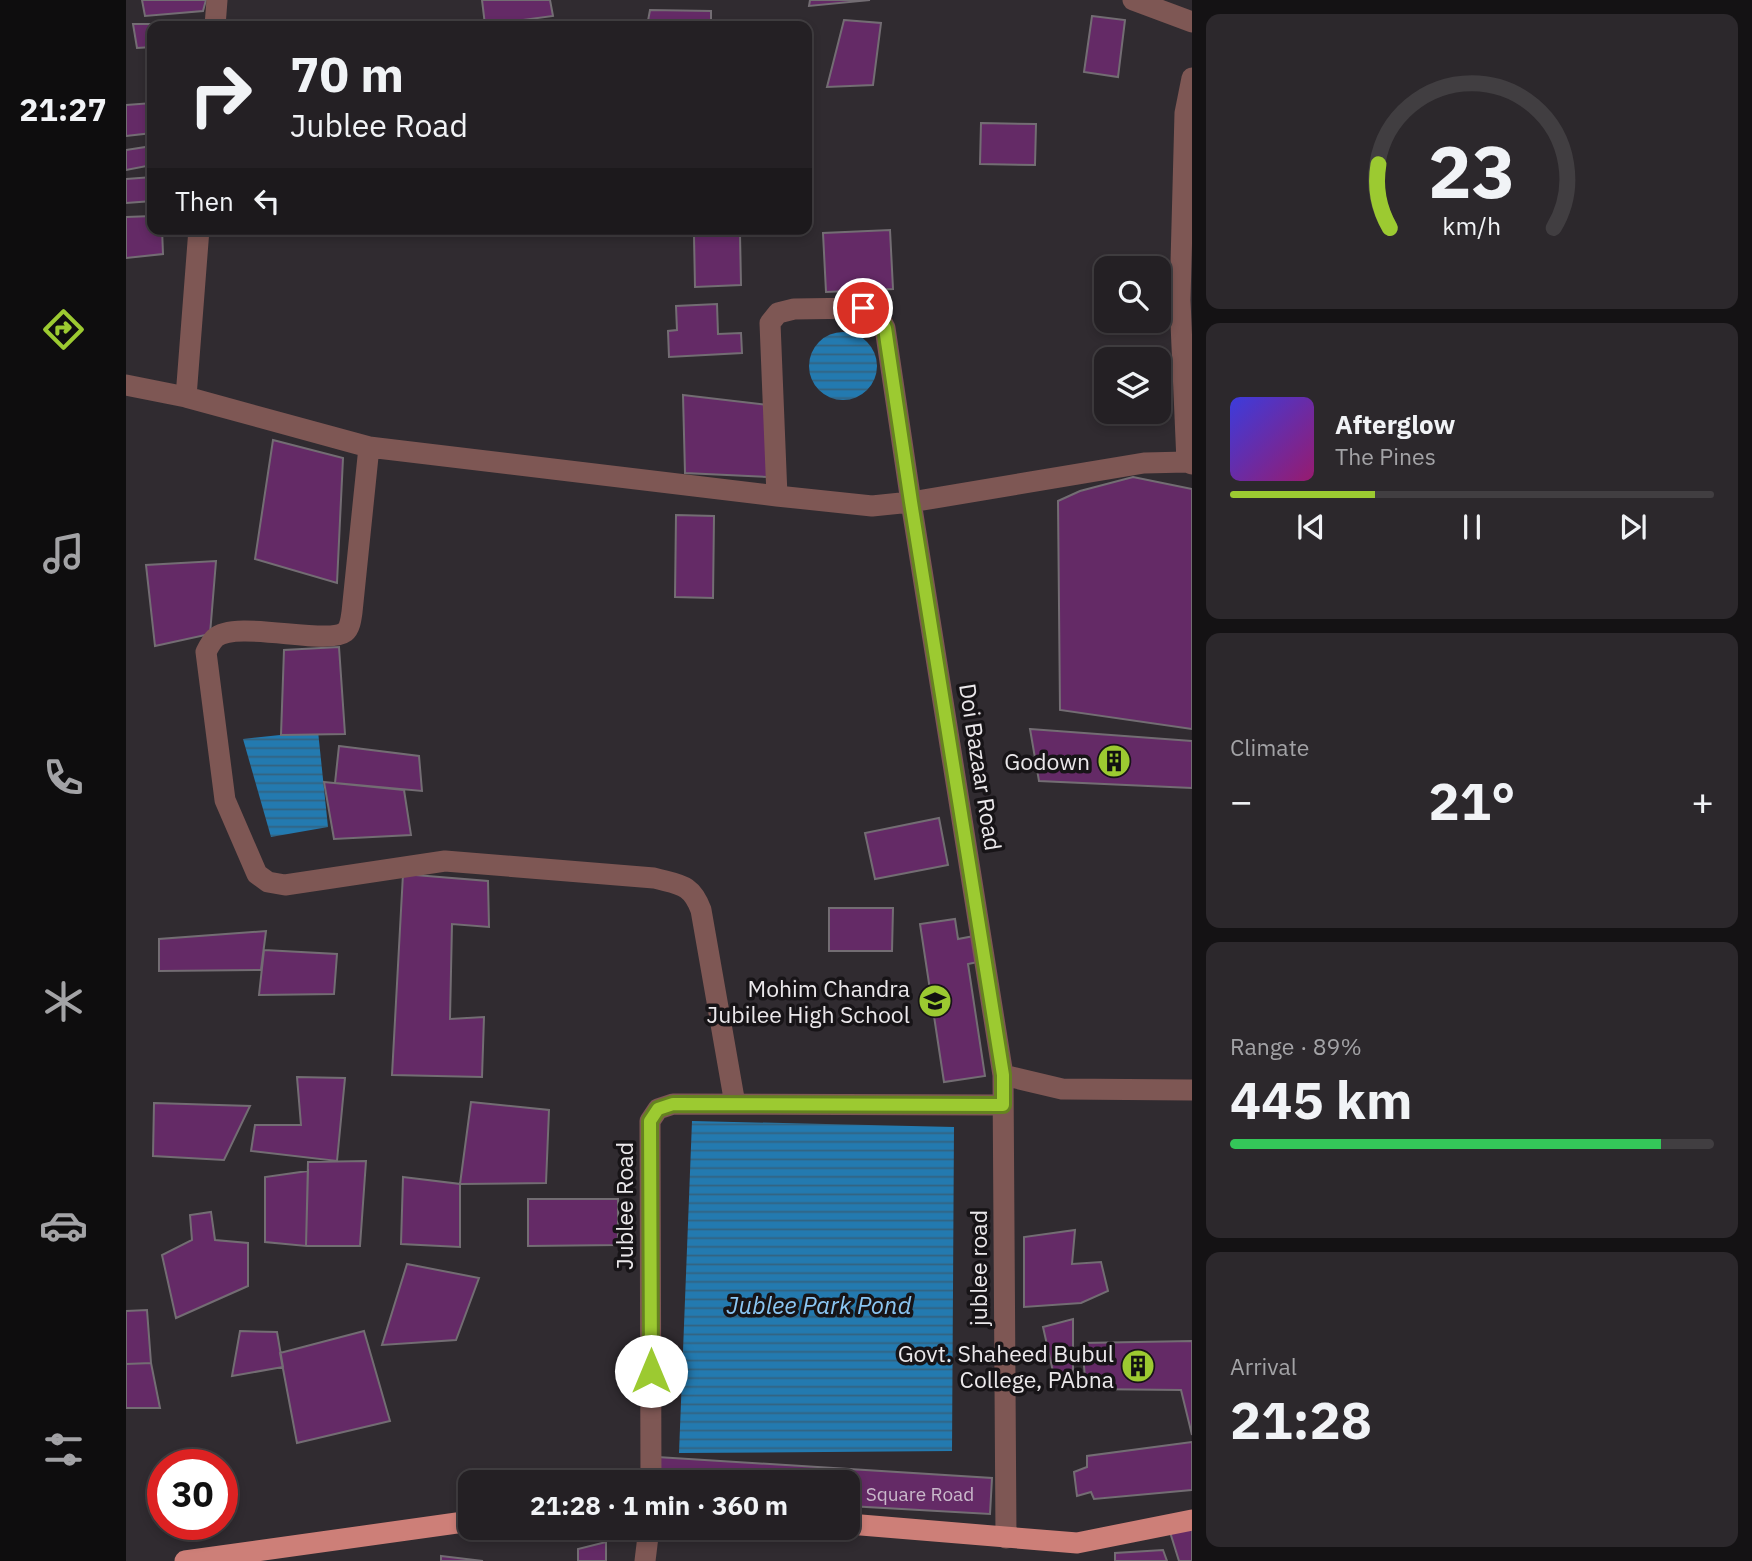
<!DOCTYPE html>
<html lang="en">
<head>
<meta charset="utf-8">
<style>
  body { margin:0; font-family:"IBM Plex Sans",sans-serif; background:#2c282c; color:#f1f3f6; height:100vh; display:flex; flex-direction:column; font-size:26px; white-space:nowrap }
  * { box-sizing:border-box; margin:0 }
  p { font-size:23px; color:#a3a3a6 }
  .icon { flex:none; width:38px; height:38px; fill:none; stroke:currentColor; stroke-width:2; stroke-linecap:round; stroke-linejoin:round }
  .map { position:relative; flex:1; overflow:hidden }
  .drawer { display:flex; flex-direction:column; gap:14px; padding:14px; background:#141214; width:560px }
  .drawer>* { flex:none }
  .hud { position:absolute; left:21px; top:21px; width:665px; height:214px; border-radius:14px; box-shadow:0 4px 10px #0003,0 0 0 2px #413e41; background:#242024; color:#f1f3f6; overflow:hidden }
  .controls { position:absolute; left:968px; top:256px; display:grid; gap:14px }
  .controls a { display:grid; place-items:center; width:77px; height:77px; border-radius:14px; background:#242024; box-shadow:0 4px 10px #0003,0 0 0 2px #413e41; font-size:35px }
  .speed { position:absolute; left:21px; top:1449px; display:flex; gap:14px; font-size:35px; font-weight:700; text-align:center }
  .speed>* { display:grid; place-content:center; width:91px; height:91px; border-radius:50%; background:#242024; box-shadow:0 4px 10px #0003,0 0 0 2px #413e41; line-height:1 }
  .speed .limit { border:10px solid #d22; background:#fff; color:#111 }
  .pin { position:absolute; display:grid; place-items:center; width:60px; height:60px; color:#fff; margin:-30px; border:4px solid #fff; border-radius:50%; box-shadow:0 2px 7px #0007 }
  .me { position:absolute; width:77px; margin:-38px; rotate:0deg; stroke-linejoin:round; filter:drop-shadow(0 0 5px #0008) }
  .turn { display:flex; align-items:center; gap:24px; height:147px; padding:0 28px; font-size:32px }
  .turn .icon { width:91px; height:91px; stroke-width:2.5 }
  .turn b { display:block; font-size:49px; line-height:60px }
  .then { display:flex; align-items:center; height:66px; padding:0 28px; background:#0003; gap:14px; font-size:26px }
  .big { font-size:52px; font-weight:700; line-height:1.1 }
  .drawer .widget { flex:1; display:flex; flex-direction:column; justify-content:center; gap:10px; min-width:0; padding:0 24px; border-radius:14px; background:#2c282c }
  .drawer .dial { align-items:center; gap:0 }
  .dial svg { height:182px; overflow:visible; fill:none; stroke:#413e41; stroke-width:7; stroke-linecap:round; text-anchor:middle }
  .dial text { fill:#f1f3f6; stroke:none }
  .song { display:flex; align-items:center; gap:21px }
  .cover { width:84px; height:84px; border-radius:10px; background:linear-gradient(135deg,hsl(240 70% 55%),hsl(320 70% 35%)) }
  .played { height:7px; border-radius:4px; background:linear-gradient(90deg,#9cca31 30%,#413e41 30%) }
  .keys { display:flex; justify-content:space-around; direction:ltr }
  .heat { display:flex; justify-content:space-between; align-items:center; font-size:38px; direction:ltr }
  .charge { height:10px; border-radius:5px; background:linear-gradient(90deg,#34c759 89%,#413e41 0) }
  .trip { position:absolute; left:332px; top:1470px; width:402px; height:70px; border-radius:14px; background:#242024; box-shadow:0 4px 10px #0003,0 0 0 2px #413e41; font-weight:700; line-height:70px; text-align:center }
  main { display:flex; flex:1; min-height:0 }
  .menu { display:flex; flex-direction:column; width:126px; justify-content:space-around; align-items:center; background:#0e0d0e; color:#a3a3a6 }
  .menu .icon { width:49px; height:49px }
  .menu .current { color:#9cca31 }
  .menu b { font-size:32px; color:#f1f3f6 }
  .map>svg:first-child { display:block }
  .water { fill:url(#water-rules) }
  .building { fill:#642a66; stroke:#736d73; stroke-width:2 }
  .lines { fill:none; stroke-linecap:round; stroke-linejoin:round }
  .minor { stroke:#7e5754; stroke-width:21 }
  .major { stroke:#cd7f78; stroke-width:21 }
  .route-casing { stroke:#658320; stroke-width:18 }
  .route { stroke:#9cca31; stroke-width:12 }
  .labels { text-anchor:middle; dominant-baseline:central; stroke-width:7; stroke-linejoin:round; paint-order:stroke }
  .number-label { font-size:19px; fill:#c9b8ca }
  .poi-label { font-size:23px; fill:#ebe8eb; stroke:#171417; text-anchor:end }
  .street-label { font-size:23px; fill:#ebe8eb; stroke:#171417 }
  .water-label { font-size:24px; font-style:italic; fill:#8bc6f3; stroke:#171417 }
</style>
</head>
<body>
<main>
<nav class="menu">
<b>21:27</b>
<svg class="icon current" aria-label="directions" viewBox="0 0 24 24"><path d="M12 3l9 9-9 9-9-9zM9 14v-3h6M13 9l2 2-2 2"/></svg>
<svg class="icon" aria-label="music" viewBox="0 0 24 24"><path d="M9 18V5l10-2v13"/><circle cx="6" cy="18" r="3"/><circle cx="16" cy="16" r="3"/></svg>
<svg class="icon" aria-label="phone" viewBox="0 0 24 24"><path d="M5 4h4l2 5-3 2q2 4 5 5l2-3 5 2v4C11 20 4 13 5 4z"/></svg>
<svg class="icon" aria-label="climate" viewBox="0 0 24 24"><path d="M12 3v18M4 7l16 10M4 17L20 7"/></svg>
<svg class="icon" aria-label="car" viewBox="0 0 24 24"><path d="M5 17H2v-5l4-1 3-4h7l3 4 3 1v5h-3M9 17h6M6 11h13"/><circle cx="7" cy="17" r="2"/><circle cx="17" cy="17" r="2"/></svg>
<svg class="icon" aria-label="filters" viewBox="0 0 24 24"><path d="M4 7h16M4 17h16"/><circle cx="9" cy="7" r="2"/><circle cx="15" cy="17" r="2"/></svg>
</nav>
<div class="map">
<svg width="1066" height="1561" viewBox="0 0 1066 1561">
  <defs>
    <pattern id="water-rules" width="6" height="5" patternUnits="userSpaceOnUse" patternTransform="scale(1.75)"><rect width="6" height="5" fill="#237ab0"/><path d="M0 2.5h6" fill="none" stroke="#336380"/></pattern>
  </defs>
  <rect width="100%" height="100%" fill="#302b30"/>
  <!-- water -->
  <path class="water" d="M683 366a34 34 0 1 1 68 0a34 34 0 1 1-68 0Z
    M192 731 202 827 145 837 117 739Z
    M566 1121 828 1127 826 1451 553 1453Z"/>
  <!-- building -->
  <path class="building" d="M16 0H80L77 11 19 16Z
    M356 0H424L427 16 359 25Z
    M684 0H744L683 6Z
    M524 10 585 11V26H521Z
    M966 16 999 20 992 77 958 72Z
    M718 20 755 23 747 85 701 87Z
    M7 24H70L71 26H26V47L11 48Z
    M26 103V133L0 136V105Z
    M855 123 910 124 909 165 854 164Z
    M26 146V165L0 170V150Z
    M26 177V201L0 203V179Z
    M26 216V229H36L37 254 0 258V217Z
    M764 230 767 289 700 292 697 233Z
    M614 234 615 285 569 287 568 236Z
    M591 304 592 334 615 333 616 353 543 357 542 331 551 330 550 306Z
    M557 395 643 405 641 477 559 473Z
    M147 440 217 458 211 583 129 559Z
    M1007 477 1066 489V729L934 710 932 501 954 491Z
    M550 515 588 516 587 598 549 597Z
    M90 561 84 634 29 646 20 565Z
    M213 647 219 734 155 735 158 650Z
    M904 729 1066 741V788L913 781Z
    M213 746 293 756 296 791 209 783Z
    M198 782 278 790 285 835 208 839Z
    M813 818 822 865 749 879 739 833Z
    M277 874 362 881 363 927 326 924 324 1019 358 1017 356 1077 266 1075Z
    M703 908H767L766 951H703Z
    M829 919 832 939 848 936 852 962 842 964 859 1076 818 1082 794 924Z
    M140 931 135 970 33 971V939Z
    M138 950 211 954 208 994 133 995Z
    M171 1077 219 1078 211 1161 125 1151 129 1125H175Z
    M345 1102 423 1110 420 1183 334 1184Z
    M28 1103 124 1106 98 1160 27 1156Z
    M240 1161 234 1246H180L182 1162Z
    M182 1171 180 1246 139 1242V1177Z
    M277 1177 334 1184V1247L275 1244Z
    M402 1199H492V1245L402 1246Z
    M85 1212 89 1240 122 1243V1286L50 1318 36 1255 66 1240 64 1215Z
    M949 1230 946 1264 975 1262 982 1291 955 1303 898 1307V1237Z
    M281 1264 353 1278 330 1340 256 1345Z
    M21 1310 25 1363 0 1364V1311Z
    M947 1319V1377L928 1376 917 1327Z
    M114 1331 151 1332 157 1367 106 1376Z
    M238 1331 264 1421 171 1443 154 1353Z
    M1066 1341V1435L1055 1390 960 1389 956 1343Z
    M25 1363 34 1408H0V1364Z
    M1066 1442V1490L968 1499 965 1492 951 1496 948 1472 961 1467V1456Z
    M531 1457 866 1478 864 1514 723 1506V1482H530Z
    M1066 1526V1561H1053L1044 1532Z
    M480 1542V1561H452V1549Z
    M1037 1550 1041 1561H989V1553Z
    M315 1556 357 1561H315Z"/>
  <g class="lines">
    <!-- minor -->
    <path class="minor" d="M1007 0 1066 22
      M89 26 91 0
      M0 385 60 397 243 447 651 496 746 506 785 502 1018 463 1061 462 1066 464
      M60 397 73 229
      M243 447 226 612C225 619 224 628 219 632 201 646 109 619 89 638 85 642 82 648 80 652L99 800 131 874 142 882 159 885 319 861 528 878C553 885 565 883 575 910L609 1104
      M1061 462 1054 300 1059 113 1066 78
      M651 496 644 323 652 313 668 309 737 308 751 313 759 328 785 502 877 1075 880 1538
      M877 1075 936 1089 1066 1090
      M525 1482 524 1121 532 1109 547 1104 877 1105
      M519 1561 523 1528"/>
    <!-- major -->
    <path class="major" d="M723 1524 951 1543 1066 1520
      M59 1561 345 1521"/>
  </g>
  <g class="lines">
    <defs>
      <path id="route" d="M525 1371 524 1121 532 1109 547 1104 877 1105V1075L785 502 759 328 751 313 737 308"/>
    </defs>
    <!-- route casing -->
    <use href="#route" class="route-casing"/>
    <!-- route -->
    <use href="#route" class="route"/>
  </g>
  <!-- icons -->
  <defs>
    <symbol id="building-disc" viewBox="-11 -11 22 22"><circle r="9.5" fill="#9cca31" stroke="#171417"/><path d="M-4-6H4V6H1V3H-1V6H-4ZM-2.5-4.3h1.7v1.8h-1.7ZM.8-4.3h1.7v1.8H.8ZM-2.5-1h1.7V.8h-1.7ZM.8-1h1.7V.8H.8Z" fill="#111"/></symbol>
    <symbol id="school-disc" viewBox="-11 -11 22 22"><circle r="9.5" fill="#9cca31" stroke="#171417"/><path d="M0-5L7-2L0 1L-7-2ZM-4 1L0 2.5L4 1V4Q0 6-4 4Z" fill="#111"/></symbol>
  </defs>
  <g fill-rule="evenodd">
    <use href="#building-disc" x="969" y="742" width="38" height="38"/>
    <use href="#school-disc" x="790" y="982" width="38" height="38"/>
    <use href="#building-disc" x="993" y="1347" width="38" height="38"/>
  </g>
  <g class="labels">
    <!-- number labels -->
    <g class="number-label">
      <text x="794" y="1494">Square Road</text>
    </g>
    <!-- poi labels -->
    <g class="poi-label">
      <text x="964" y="761">Godown</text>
      <text x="784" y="988">Mohim Chandra<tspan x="784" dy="26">Jubilee High School</tspan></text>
      <text x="988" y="1353">Govt. Shaheed Bubul<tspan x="988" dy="26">College, PAbna</tspan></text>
    </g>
    <!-- street labels -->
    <g class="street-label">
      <text transform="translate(855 767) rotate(81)">Doi Bazaar Road</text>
      <text transform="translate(498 1206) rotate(-90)">Jublee Road</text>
      <text transform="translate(852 1268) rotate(-90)">jublee road</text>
    </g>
    <!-- water labels -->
    <g class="water-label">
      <text x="693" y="1305">Jublee Park Pond</text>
    </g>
  </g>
</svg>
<div class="controls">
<a><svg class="icon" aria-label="search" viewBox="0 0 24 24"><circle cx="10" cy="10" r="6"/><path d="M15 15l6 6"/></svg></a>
<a><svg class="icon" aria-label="layers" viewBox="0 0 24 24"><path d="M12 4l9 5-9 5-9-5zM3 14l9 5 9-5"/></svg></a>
</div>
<div class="speed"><div class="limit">30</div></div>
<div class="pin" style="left:737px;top:308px;background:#d93025"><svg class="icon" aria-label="arrive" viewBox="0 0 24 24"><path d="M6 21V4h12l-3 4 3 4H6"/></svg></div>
<svg class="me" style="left:525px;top:1371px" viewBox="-20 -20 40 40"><circle r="19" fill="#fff"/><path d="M0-13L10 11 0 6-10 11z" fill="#9cca31"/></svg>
<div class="trip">21:28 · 1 min · 360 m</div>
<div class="hud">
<div class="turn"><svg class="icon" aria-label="right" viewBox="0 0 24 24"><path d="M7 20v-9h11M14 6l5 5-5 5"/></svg><div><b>70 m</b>Jublee Road</div></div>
<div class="then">Then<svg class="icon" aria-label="left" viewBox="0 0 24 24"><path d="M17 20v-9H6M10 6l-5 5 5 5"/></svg></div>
</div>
</div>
<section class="drawer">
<div class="widget dial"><svg viewBox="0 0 100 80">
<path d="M14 69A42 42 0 1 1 86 69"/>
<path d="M14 69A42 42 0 0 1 9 41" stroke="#9cca31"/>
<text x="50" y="56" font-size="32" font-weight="700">23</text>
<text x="50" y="72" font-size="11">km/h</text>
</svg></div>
<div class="widget">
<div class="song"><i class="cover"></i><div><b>Afterglow</b><p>The Pines</p></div></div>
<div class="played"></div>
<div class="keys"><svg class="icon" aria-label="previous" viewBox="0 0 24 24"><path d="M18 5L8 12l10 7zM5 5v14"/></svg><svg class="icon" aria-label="pause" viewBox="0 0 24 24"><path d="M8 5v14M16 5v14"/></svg><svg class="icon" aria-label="next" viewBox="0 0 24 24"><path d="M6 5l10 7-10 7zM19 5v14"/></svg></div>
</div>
<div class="widget"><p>Climate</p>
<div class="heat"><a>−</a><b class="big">21°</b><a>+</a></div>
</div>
<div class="widget"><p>Range · 89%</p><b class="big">445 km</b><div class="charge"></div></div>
<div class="widget"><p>Arrival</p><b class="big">21:28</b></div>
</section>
</main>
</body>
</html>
